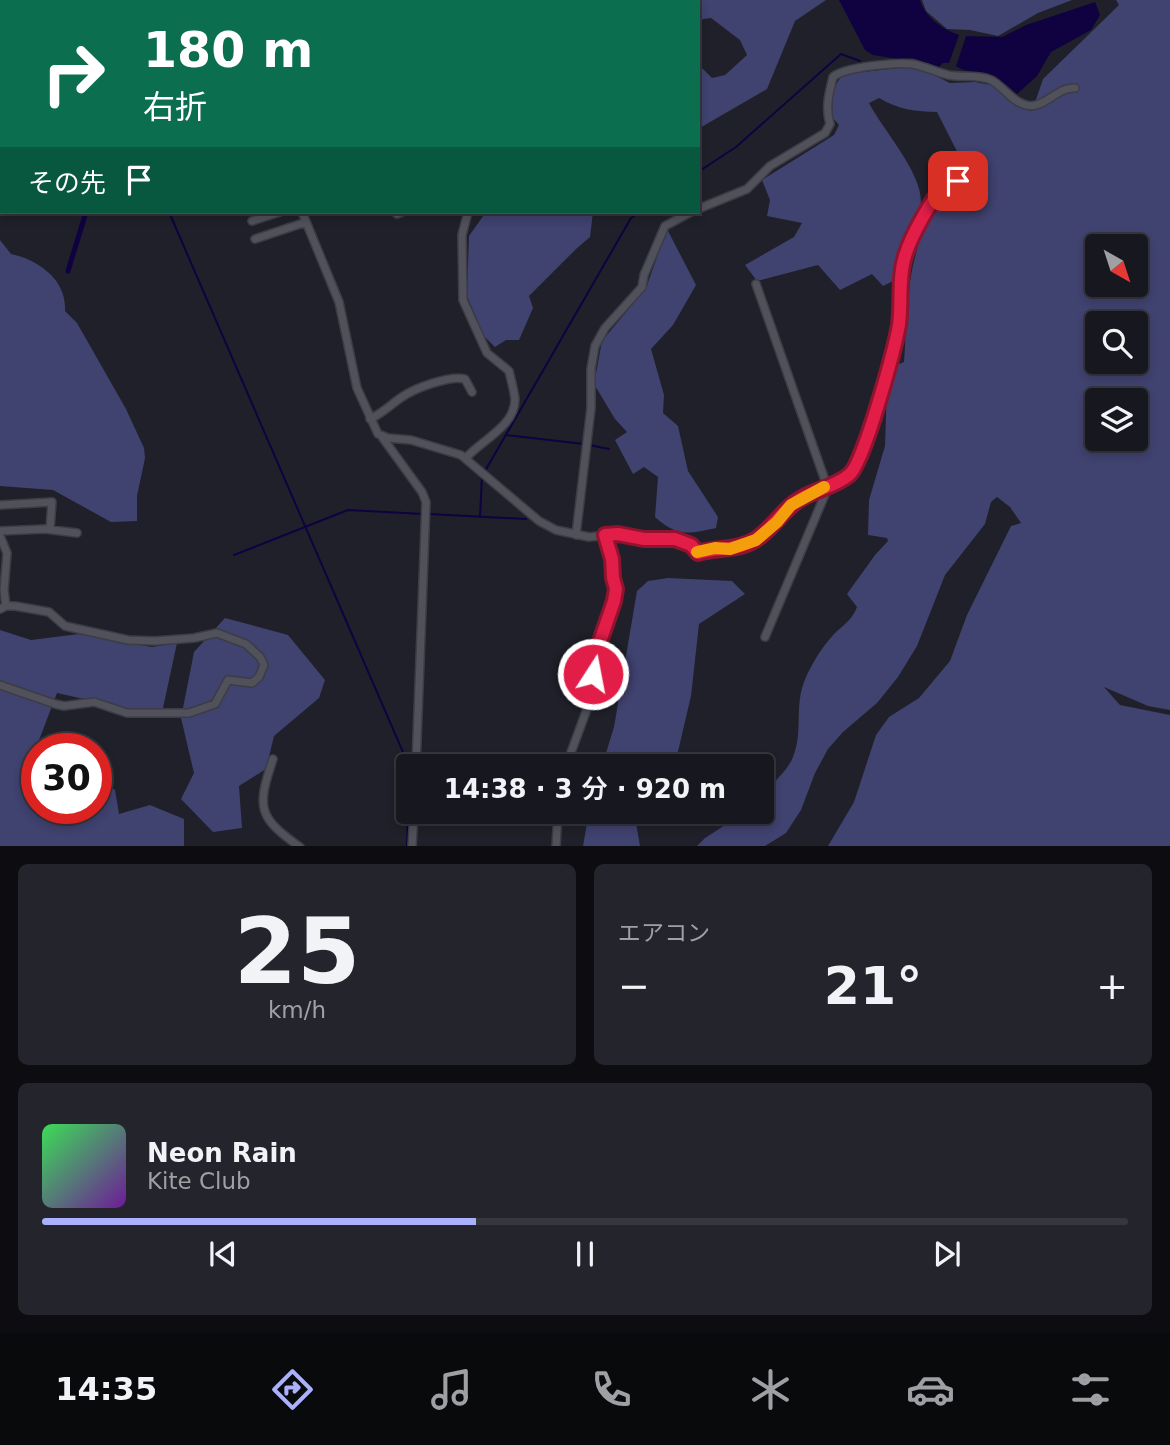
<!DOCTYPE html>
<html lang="ja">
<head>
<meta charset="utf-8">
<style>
  body { margin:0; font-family:"DejaVu Sans","Noto Sans JP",sans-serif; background:#24252c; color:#f1f3f6; height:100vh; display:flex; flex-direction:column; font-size:26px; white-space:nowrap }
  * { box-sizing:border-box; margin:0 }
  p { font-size:23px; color:#9ea0a4 }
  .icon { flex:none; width:38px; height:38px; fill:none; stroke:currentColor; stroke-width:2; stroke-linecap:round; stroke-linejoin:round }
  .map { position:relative; height:846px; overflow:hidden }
  .drawer { display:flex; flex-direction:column; gap:18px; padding:18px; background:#0d0d11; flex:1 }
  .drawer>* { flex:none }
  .banner { position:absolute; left:0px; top:0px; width:700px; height:214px; box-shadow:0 4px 10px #0003,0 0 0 2px #36373d; background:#0b6e4f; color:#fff; overflow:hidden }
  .needle { width:46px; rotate:141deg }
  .controls { position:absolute; left:1085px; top:234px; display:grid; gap:14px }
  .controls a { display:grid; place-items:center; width:63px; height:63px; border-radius:7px; background:#17181f; box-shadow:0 4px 10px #0003,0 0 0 2px #36373d; font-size:35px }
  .speed { position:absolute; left:21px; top:733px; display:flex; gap:14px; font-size:35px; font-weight:700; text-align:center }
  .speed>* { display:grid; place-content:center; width:91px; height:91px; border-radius:50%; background:#17181f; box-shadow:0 4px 10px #0003,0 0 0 2px #36373d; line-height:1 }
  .speed .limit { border:10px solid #d22; background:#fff; color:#111 }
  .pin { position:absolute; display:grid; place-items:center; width:60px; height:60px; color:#fff; margin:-30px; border-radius:14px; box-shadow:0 4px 10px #0006 }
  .me { position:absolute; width:77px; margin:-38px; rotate:11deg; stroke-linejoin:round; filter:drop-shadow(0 0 5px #0008) }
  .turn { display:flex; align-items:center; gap:24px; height:147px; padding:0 28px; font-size:32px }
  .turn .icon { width:91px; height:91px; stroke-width:2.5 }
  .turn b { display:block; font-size:49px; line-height:60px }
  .then { display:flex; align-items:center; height:66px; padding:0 28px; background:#0003; gap:14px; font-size:26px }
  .big { font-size:52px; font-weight:600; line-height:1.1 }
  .drawer .card { flex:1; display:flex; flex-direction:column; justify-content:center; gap:10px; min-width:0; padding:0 24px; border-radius:10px; background:#24252c }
  .drawer .dial { align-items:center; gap:0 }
  .dial b { font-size:91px; line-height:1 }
  .song { display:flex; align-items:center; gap:21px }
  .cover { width:84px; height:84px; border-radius:10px; background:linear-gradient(135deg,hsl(130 70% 55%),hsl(280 70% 35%)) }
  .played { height:7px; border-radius:4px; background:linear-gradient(90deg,#aab0fb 40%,#36373d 40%) }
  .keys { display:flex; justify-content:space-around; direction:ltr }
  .heat { display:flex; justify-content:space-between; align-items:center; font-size:38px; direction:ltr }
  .drawer .tiles { flex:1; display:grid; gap:18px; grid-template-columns:1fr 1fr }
  .card:last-child { grid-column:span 2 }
  .trip { position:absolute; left:396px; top:754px; width:378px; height:70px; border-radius:7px; background:#17181f; box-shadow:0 4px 10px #0003,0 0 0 2px #36373d; font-weight:600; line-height:70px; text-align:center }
  .tab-bar { display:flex; height:112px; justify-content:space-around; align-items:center; background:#090a0c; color:#9ea0a4 }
  .tab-bar .icon { width:49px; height:49px }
  .tab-bar .active { color:#aab0fb }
  .tab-bar b { font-size:32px; color:#f1f3f6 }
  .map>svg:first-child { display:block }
  .green { fill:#40426f; fill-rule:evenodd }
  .water { fill:#100240 }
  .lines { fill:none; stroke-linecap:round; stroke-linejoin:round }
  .stream { stroke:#100240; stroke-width:2 }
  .canal { stroke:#100240; stroke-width:5 }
  .minor-casing { stroke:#3c3d44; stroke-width:10 }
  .minor { stroke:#50515b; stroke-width:7 }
  .route-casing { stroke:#92132f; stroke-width:18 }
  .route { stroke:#e11d48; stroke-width:12 }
  .slow { stroke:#f59e0b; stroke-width:12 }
</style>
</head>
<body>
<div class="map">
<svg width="1170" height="847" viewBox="0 0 1170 847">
  <rect width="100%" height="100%" fill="#1f2029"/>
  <!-- green -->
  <path class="green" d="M628 0H826L795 21 767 89 698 129V64L712 78 725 75 747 55 740 40 711 18 703 19 698 25V2Z
    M922 0H1072L1038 13 998 36 970 30 947 29 926 11Z
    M1116 0H1170V710L1148 706 1104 687 1120 705 1170 715V846H828L854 802 876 735 889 717 919 698 950 661 967 615 1011 526 1021 523 1010 507 997 497 991 502 985 524 945 575 917 646 898 677 877 703 843 732 828 749 815 773 801 810 786 833 765 846 696 847 705 838 745 812H761C761 786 784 779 793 757 804 730 793 706 806 677 812 664 820 650 829 640 839 627 851 623 857 607L847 594 875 555 888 541 887 538 868 535 869 500 885 446 887 385 894 366 904 362C908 310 905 256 935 211 943 199 960 189 971 179L937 112C916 112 897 109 879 98L869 103C882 129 928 179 920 208 918 214 912 220 909 226 899 245 899 257 899 278L883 286 872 274 840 290 818 265 757 281 745 265 794 237 802 223 767 216 770 200 762 180 834 135 839 125 832 117C833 101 831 84 845 74L907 67 920 68 950 83 975 82 991 85 1018 107 1032 111 1043 79 1119 5ZM1097 247H1136V285H1097ZM1097 324H1136V362H1097ZM1097 401H1136V439H1097Z
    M486 212H593L590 237 576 249 529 296 533 308 519 340H506L495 347 484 336 467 296 469 236Z
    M667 229 696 285 673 325 651 349 664 395 663 413 678 426 688 471 718 517 716 528C688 534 677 537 655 517L658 477 644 467 633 474 615 440 627 432 615 419 594 384 602 341 646 288Z
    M0 240 11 254C39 260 67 280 65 311L77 323 126 409 144 448 145 458 137 496V521L111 522 53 490 0 486Z
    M668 578 732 581 745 594 699 624 691 696 676 760 671 766H602L614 727 637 591 648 581Z
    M225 618 288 635 325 680 319 698 274 736 266 769 239 786 242 828 213 832 181 799 194 773 181 718 194 652Z
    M0 630 31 640 79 634 152 647 177 643 163 708 128 709 57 693 28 769 37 773V808H96V777H98L115 790 119 814 150 805 184 819V846L0 847Z
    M589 812H640L636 823 640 846H583Z"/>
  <!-- water -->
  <path class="water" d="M839 0H920C925 17 942 29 959 35L949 63H943L939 67 912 58 898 59 873 55 865 50Z
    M1095 2 1100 15 1091 30 1051 52 1037 76 1017 94C1008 86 1000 79 988 75 977 71 965 73 956 66L966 36 1002 37 1026 25Z"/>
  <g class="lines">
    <!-- stream -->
    <path class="stream" d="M0 117 2 118
      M698 172 736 147 841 54 860 61
      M169 212 409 766
      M506 435 584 444
      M589 445 609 449
      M485 471 631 218 640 212
      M429 514 526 519
      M480 517 482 476
      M234 555 348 510 423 514
      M407 847 408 812"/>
    <!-- canal -->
    <path class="canal" d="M68 271 86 212"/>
    <defs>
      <path id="minor" d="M227 0 228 2
        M375 0 377 2
        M407 2 410 0
        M651 2 653 0
        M0 32H2
        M0 67H2
        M698 209 747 189 770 166 825 133 830 124C825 108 829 93 833 77 844 67 896 62 912 64 924 66 936 72 948 75 962 78 977 74 991 80 1003 86 1012 102 1026 105 1044 110 1056 87 1075 88
        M302 212 339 302 357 388 378 434 388 438 411 440 461 455 539 521 556 530 589 537 618 534 644 539H675L691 545 698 553 715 548 730 549 744 546 756 540 801 498 846 477 853 472 865 440 894 349 899 323 906 253 929 208 946 182 958 181 968 191
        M395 212 397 214 402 212
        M252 221 280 212
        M255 239 306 222
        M756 284 827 486
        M370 419C383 413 390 405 402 397 415 388 450 375 465 379L472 392
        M382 437 422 492 426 502 416 766
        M466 458C481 440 515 427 515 399 514 390 511 380 509 371L487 353 463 300 462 235 468 212
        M0 505 52 502 50 529
        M0 531 45 529 77 533
        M576 535 591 408V369L595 346 605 328 642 287 644 275 665 226 691 212
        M0 536 7 553 4 590 6 606
        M0 609 6 606H15L49 612 65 626 128 640 155 641 194 638 217 633 246 644 260 657 264 665 259 677 252 683 228 680 215 704 189 713H127L94 702 64 706 55 704 0 685
        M765 637 829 485
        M273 759C257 807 257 817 300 847
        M566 766 587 709 594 659 616 589 612 559 605 535
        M412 847 414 812
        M556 847 558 812"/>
    </defs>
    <!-- minor casing -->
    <use href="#minor" class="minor-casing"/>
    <!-- minor -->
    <use href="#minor" class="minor"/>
  </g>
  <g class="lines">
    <defs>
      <path id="route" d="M593 674 594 659 614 601 616 589 613 578 612 559 605 535 618 534 644 539H675L691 545 698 553C717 547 737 551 755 540 773 529 783 508 802 498 816 490 836 486 849 475 864 464 895 347 899 325 902 303 898 278 905 256 912 233 931 201 946 183L958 181"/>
    </defs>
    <!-- route casing -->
    <use href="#route" class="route-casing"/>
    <!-- route -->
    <use href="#route" class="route"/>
    <!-- slow -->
    <path class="slow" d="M697 552 715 548 730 549 756 540 777 522 791 505 824 487"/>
  </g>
</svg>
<div class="controls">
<a><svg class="needle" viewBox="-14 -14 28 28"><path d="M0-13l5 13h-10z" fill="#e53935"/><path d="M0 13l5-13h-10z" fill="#9ea0a4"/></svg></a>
<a><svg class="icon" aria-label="search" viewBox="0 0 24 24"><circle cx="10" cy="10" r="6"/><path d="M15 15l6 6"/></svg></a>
<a><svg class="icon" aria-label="layers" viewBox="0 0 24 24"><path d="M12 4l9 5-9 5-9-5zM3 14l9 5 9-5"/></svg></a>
</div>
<div class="speed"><div class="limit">30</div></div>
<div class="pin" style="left:958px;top:181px;background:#d93025"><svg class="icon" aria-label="arrive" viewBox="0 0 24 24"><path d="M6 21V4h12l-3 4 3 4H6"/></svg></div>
<svg class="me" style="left:593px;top:674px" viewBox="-20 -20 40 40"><circle r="17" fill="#e11d48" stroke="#fff" stroke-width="3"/><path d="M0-11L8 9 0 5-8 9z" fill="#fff"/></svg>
<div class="trip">14:38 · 3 分 · 920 m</div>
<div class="banner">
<div class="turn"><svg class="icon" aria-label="right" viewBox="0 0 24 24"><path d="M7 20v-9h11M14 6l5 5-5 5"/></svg><div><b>180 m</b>右折</div></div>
<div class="then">その先<svg class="icon" aria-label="arrive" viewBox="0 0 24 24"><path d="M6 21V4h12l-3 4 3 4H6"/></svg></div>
</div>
</div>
<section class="drawer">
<div class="tiles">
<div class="card dial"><b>25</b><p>km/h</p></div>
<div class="card"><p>エアコン</p>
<div class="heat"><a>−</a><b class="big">21°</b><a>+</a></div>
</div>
<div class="card">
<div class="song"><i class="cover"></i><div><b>Neon Rain</b><p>Kite Club</p></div></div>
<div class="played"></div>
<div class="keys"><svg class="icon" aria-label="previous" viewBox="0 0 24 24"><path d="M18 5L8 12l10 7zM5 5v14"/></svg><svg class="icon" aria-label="pause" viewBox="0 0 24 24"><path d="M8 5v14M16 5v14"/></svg><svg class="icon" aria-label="next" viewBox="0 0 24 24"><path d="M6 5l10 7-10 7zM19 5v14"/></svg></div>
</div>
</div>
</section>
<nav class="tab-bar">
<b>14:35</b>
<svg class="icon active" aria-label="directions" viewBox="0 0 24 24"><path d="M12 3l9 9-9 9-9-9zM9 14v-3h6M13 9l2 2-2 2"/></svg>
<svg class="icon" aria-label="music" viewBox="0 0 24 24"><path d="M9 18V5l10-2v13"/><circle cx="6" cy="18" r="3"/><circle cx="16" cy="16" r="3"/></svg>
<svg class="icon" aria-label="phone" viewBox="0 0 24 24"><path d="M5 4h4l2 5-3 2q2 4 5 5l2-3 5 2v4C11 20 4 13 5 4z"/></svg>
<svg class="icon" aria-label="climate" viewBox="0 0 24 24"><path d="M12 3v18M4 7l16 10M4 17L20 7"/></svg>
<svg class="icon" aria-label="car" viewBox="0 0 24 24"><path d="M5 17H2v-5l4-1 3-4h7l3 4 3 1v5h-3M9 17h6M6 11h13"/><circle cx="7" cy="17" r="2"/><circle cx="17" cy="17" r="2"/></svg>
<svg class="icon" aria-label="filters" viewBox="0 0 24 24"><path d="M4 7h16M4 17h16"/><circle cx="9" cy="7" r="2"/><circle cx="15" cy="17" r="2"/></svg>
</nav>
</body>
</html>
